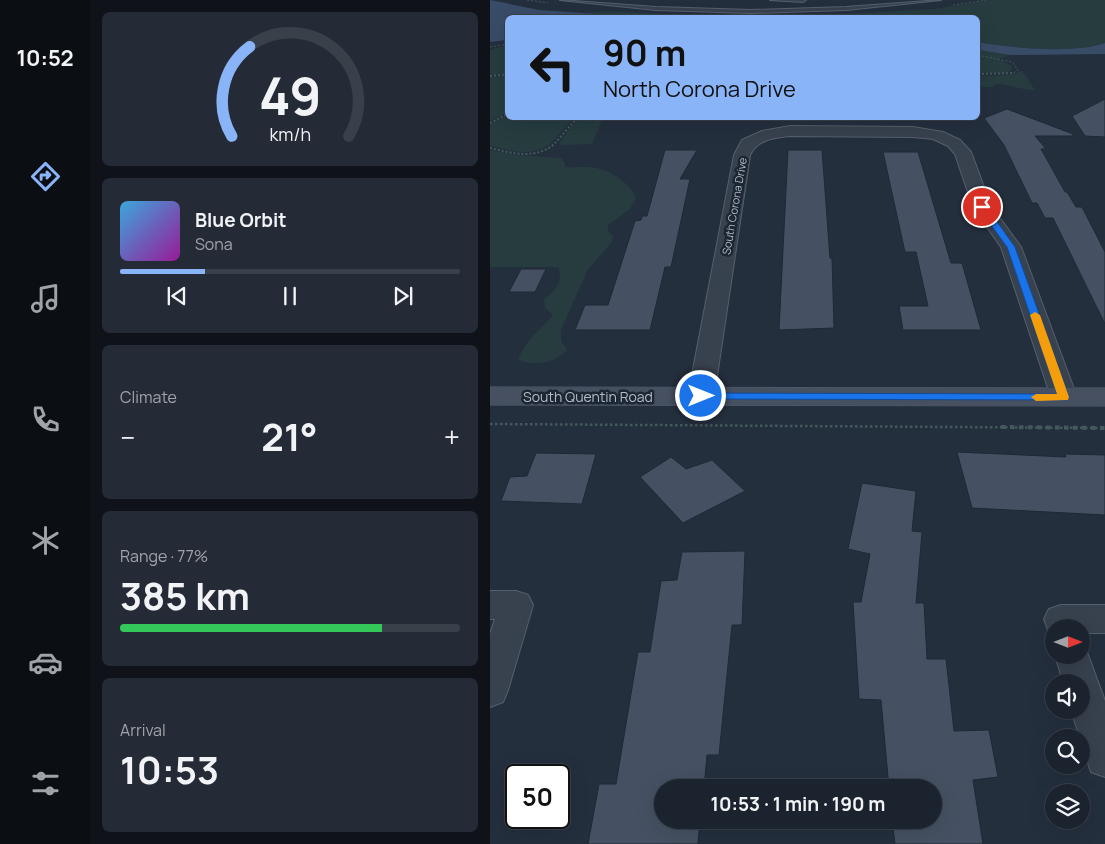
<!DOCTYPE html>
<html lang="en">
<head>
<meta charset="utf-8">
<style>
  body { margin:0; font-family:Manrope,sans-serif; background:#242b36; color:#f1f3f6; height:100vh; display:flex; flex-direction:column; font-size:19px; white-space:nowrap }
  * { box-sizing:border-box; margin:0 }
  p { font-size:16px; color:#a0a4aa }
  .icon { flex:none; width:28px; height:28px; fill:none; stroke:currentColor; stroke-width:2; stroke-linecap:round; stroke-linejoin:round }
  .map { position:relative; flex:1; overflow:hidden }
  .drawer { display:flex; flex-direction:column; gap:12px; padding:12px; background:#0f1319; width:400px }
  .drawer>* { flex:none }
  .guide { position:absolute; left:15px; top:15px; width:475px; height:105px; border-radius:8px; box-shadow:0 5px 20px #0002,0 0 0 1px #39404a; background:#8ab4f8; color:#111; overflow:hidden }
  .needle { width:32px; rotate:90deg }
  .controls { position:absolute; left:555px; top:619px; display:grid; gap:10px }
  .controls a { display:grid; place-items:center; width:45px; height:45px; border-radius:50%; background:#1b232e; box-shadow:0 5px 20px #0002,0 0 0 1px #39404a; font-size:25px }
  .speed { position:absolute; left:15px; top:764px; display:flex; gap:10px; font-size:25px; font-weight:700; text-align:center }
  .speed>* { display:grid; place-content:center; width:65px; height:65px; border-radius:50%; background:#1b232e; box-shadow:0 5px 20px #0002,0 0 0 1px #39404a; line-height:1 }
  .speed .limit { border:2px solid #111; border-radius:8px; background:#fff; color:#111 }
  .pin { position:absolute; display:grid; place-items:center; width:42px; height:42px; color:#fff; margin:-21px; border:2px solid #fff; border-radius:50%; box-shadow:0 1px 5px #0007 }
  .me { position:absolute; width:55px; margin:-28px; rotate:90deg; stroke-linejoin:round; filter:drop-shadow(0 0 4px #0008) }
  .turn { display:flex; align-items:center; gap:18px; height:105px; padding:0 15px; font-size:22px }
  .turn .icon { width:65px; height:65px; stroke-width:2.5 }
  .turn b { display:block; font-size:35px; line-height:42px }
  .big { font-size:38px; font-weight:700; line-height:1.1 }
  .drawer .widget { flex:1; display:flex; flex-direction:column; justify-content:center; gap:8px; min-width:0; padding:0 18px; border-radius:8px; background:#242b36 }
  .drawer .dial { align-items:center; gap:0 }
  .dial svg { height:130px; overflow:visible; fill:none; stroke:#39404a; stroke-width:7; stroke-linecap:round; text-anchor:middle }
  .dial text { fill:#f1f3f6; stroke:none }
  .song { display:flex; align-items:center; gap:15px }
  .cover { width:60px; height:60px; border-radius:8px; background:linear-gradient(135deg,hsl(200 70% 55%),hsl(300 70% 35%)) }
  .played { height:5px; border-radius:2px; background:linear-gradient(90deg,#8ab4f8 25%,#39404a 25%) }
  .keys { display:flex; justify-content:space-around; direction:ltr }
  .heat { display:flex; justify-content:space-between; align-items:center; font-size:28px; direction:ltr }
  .charge { height:8px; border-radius:4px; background:linear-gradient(90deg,#34c759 77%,#39404a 0) }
  .trip { position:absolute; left:164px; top:779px; width:288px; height:50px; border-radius:25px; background:#1b232e; box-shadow:0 5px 20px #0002,0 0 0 1px #39404a; font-weight:700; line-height:50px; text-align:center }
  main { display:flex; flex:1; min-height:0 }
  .tab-bar { display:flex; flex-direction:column; width:90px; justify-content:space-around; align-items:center; background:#0b0e12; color:#a0a4aa }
  .tab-bar .icon { width:35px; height:35px }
  .tab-bar .current { color:#8ab4f8 }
  .tab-bar b { font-size:22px; color:#f1f3f6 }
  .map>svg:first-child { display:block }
  .green { fill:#263c3f }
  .water { fill:#394c67 }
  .building { fill:#455162; stroke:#1f2835 }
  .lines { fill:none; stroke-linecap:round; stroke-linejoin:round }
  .lane-casing { stroke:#565f6c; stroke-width:2 }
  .street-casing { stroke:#565f6c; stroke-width:2 }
  .secondary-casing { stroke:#565f6c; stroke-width:1 }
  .path-far3 { stroke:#44595c; stroke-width:1; stroke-dasharray:2 2; stroke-linecap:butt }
  .path-far2 { stroke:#44595c; stroke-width:2; stroke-dasharray:2 2; stroke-linecap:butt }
  .path-far1 { stroke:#44595c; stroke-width:2.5; stroke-dasharray:2.5 2.5; stroke-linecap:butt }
  .path { stroke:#44595c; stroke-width:4; stroke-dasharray:4.5 4.5; stroke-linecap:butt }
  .lane { fill:#38414e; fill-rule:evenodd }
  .street { fill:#38414e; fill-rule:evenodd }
  .secondary { fill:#465061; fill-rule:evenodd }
  .route { fill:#1a73e8; stroke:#114b97 }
  .slow { fill:#f59e0b }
  .labels { text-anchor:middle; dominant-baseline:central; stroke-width:5; stroke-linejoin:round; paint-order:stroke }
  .far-street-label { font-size:11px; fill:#b4bcc9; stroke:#1d2633 }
  .street-label { font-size:14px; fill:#b4bcc9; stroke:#1d2633 }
</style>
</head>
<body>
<main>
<nav class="tab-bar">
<b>10:52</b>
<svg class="icon current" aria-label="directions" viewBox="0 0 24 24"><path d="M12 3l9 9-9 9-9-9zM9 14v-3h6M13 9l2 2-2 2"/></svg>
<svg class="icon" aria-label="music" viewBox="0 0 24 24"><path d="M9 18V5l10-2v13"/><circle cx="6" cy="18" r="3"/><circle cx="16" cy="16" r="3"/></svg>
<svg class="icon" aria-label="phone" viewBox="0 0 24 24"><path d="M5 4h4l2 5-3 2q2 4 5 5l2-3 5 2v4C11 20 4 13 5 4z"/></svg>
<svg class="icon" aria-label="climate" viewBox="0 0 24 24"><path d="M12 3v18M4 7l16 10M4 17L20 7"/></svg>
<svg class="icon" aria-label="car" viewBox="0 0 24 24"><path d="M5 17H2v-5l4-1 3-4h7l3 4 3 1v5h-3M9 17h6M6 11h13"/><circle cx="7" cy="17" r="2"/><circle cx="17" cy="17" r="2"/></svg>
<svg class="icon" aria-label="filters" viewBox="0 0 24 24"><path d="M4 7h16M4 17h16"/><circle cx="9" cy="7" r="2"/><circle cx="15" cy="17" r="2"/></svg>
</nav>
<section class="drawer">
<div class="widget dial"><svg viewBox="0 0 100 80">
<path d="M14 69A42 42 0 1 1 86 69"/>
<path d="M14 69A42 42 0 0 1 25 14" stroke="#8ab4f8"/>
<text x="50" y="56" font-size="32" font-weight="700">49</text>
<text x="50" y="72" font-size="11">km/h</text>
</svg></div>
<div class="widget">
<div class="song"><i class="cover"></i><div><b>Blue Orbit</b><p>Sona</p></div></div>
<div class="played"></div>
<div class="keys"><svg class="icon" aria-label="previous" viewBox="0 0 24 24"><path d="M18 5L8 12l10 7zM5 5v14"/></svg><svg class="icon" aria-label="pause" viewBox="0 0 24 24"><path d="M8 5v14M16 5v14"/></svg><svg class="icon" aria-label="next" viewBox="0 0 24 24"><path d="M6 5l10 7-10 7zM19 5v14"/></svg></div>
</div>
<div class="widget"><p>Climate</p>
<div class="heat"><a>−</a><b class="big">21°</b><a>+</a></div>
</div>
<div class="widget"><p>Range · 77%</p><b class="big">385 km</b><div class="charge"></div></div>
<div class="widget"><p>Arrival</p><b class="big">10:53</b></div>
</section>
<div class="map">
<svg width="615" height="844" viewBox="0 0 615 844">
  <rect width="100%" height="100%" fill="#242f3e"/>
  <!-- green -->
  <path class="green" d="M500 0H615V43C585 54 519 48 488 42V18H153L96 13 116 11 175 14 318 16 444 9Z
    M17 45V73L0 75V50Z
    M488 50 521 55 508 59 522 66 521 70 516 73H488Z
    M532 71 545 90C528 90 521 84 505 84L503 87H488V76L519 75Z
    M17 75V113L0 121V77Z
    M17 116 18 118H85C76 125 71 133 63 141 45 159 22 151 0 146V124Z
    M91 118H113L102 144 71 145 69 143 80 128Z
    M0 150 26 155 71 158 75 163V167C85 168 96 166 106 168 121 171 140 183 146 198L140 209 118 225V231L123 236 122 242 97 271 71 330V341L77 350C67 362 43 368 28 359 36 340 50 330 63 315L55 308 54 299C65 292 74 281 68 267H0Z"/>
  <!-- water -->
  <path class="water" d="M0 0 49 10 153 17 18 18 17 40 0 42Z
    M488 42C519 48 585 54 615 43V54L521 55 488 50Z"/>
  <!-- building -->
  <path class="building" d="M615 99V137L595 136 582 116Z
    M517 109 583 134V136H545L556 149H551L575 192H577L586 207H592L615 252V324L563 218H555L547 203H542L514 145 494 118Z
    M175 150H207L190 179H200L181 267H175L160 330H85L95 305H118L145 221 151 220 152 216H157Z
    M298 150H332L340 258H342L344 328 289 330Z
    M393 152H428L461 263H472L491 330H413L409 306H438L426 252H415Z
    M31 269H56L45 292H19Z
    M467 452 576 457 575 454 615 455V515L482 508Z
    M46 453 106 454 92 504 11 501 20 477 37 476Z
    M181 457 196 469 222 460 255 491 193 523 150 477Z
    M372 483 426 491 422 531 432 532 426 603H434L437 659H456L464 731 499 730 508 777 483 780 493 844H405L402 820H442V788H399L391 700 369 699 363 602H371L380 554 358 549Z
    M255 551 252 625H242L229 755H217L214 788H172V820H210L208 844H98L109 784H126L148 652H160L171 581 187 580 192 552Z"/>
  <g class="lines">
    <defs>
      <path id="lane" d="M70 0 166 7 261 10 356 7 451 0 356 10 261 13 166 10Z
        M280 0H316L313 2Z"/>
      <path id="street" d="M300 126 423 127 453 132 470 140 481 152 501 206 531 247 587 397 583 403 574 405 565 403 561 397 511 247 483 207 465 154 458 146 443 139 423 137 300 136C284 138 268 139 260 155L224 396 220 402 211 404 202 402 198 396 244 155 252 140 272 131Z
        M0 591H26L38 595 43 605 18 690 13 702 0 707V634L5 619H0Z
        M571 605H615V633H591V628H564V639L561 638 554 619 559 609Z
        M591 643 594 644 615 701V777L601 772 581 710H591V682H573L565 655H591Z"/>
      <path id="secondary" d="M0 387 615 388V406L0 405Z"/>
    </defs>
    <!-- lane casing -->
    <use href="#lane" class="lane-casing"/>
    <!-- street casing -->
    <use href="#street" class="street-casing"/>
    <!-- secondary casing -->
    <use href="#secondary" class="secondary-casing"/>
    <!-- path-far3 -->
    <path class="path-far3" d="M37 0 58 3
      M463 5 497 0
      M0 47 18 44
      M488 55 522 62 528 70 522 74"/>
    <!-- path-far2 -->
    <path class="path-far2" d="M488 74 524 73
      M0 76 18 74
      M0 123 18 114
      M0 148C21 153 46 160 64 144 72 136 79 126 88 118"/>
    <!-- path-far1 -->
    <path class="path-far1" d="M0 424 615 428"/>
    <!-- path -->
    <path class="path" d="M511 427 615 428"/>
    <!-- lane -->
    <use href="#lane" class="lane"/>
    <!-- street -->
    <use href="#street" class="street"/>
    <!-- secondary -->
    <use href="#secondary" class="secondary"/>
  </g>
  <!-- route -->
  <path class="route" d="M489 205H495L525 247 579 397 578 400 207 399 205 396 207 394 211 393 567 394 517 247 488 207Z"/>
  <!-- slow -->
  <path class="slow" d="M545 312 550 315 579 397 578 400 546 401 541 397 546 394H567L540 315Z"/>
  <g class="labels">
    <!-- far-street labels -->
    <g class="far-street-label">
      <text transform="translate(244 206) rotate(-80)">South Corona Drive</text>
    </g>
    <!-- street labels -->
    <g class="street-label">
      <text x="98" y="396">South Quentin Road</text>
    </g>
  </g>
</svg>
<div class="controls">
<a><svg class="needle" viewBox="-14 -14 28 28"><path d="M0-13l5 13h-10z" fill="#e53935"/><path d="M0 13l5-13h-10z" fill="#a0a4aa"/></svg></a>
<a><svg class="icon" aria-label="sound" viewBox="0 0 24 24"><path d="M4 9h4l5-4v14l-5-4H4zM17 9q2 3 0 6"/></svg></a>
<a><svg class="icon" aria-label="search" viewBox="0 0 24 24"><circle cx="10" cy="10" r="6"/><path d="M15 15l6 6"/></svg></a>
<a><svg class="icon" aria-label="layers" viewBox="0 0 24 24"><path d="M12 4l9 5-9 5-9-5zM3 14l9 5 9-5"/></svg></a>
</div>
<div class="speed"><div class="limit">50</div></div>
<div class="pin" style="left:492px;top:207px;background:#d93025"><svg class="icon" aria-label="arrive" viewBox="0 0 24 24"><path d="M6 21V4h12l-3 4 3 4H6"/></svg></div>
<svg class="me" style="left:211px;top:396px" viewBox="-20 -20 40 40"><circle r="17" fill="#1a73e8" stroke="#fff" stroke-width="3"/><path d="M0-11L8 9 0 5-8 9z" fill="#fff"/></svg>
<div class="trip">10:53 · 1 min · 190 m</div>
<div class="guide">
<div class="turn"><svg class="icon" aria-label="left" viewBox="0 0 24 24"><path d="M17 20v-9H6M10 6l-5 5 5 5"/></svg><div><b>90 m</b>North Corona Drive</div></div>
</div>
</div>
</main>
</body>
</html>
